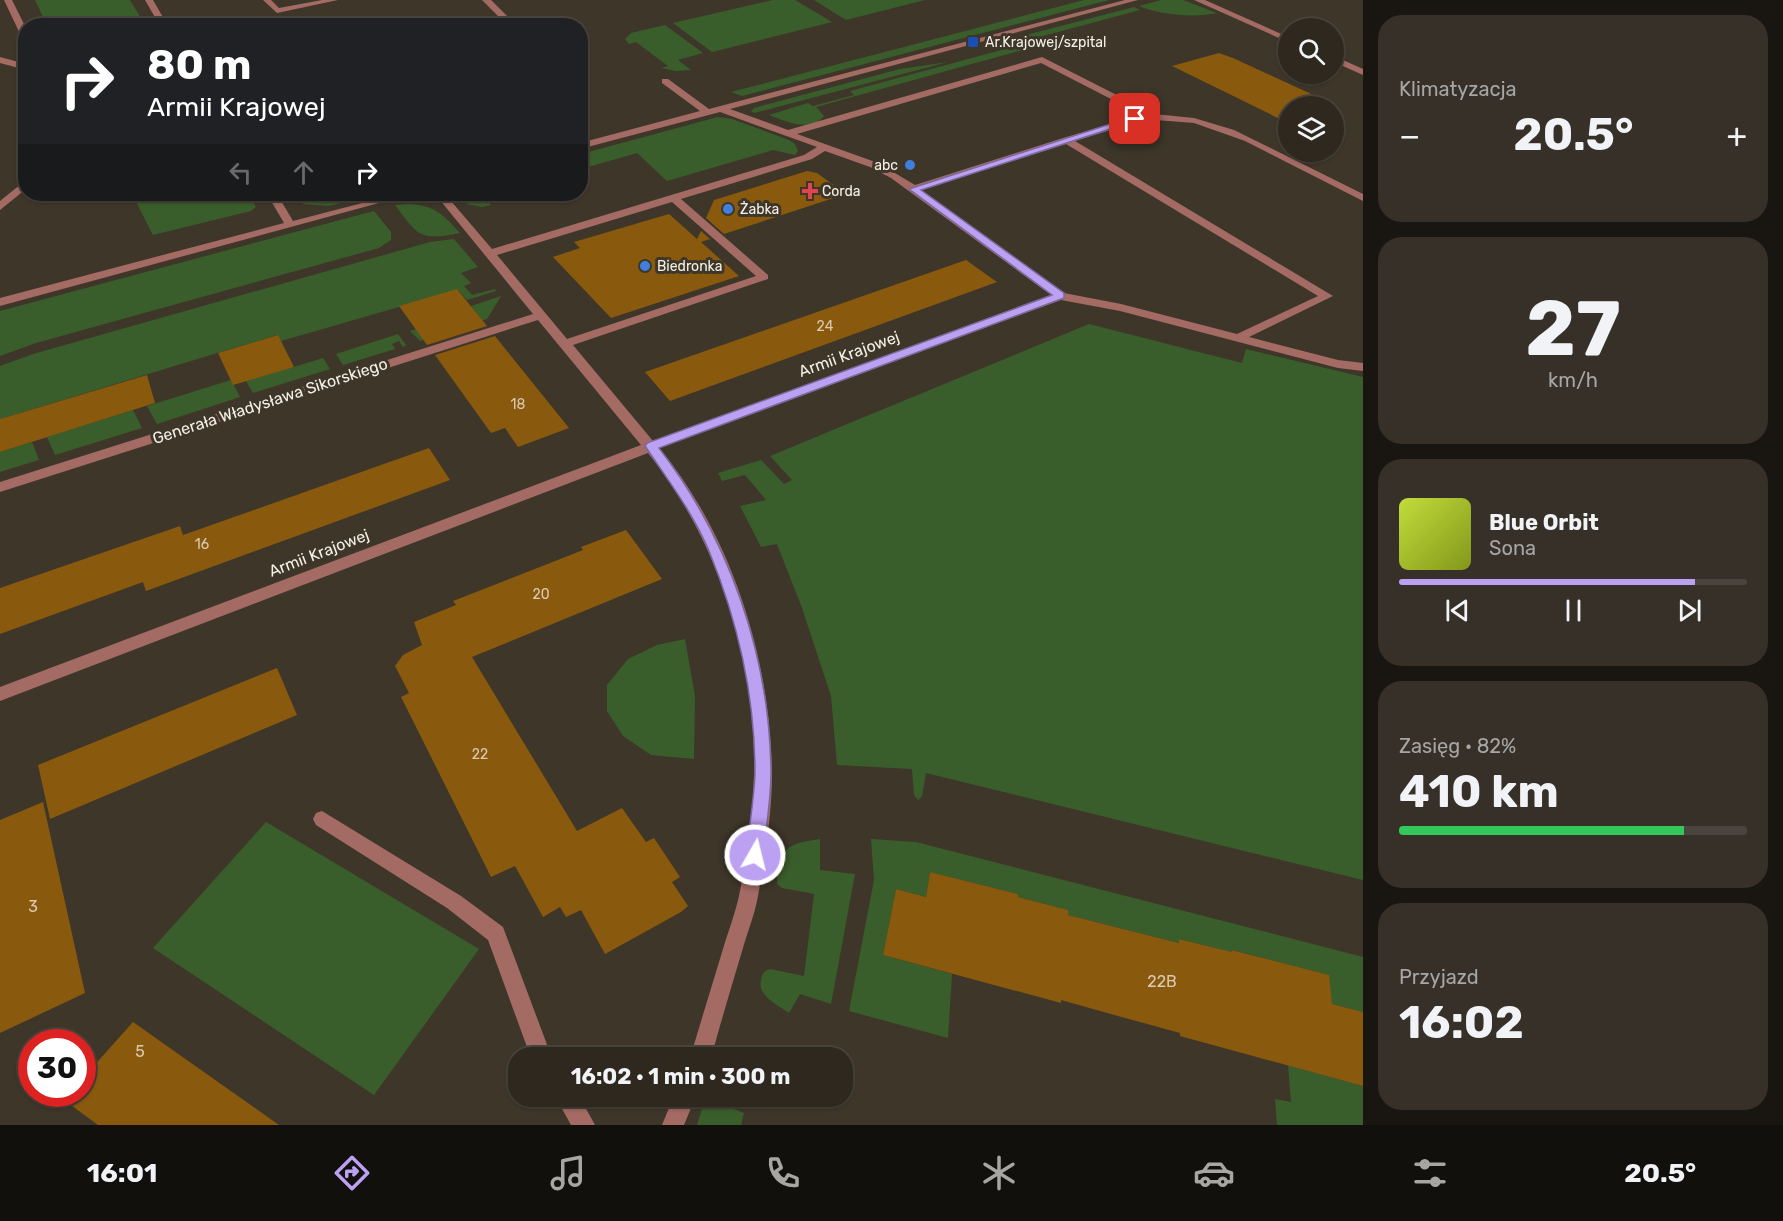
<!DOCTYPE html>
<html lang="pl">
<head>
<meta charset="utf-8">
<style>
  body { margin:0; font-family:Rubik,sans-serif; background:#363028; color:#f1f3f6; height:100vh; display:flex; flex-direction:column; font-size:22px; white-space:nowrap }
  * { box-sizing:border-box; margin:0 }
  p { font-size:20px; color:#a7a6a4 }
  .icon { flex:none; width:33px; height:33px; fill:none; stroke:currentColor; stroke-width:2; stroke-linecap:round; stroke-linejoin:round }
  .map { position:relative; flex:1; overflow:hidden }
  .details { display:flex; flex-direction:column; gap:15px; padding:15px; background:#191611; width:420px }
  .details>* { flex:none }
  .hud { position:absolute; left:18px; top:18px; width:570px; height:183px; border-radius:24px; box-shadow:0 2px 4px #0004,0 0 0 2px #49443d; background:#202124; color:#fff; overflow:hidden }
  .buttons { position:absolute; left:1278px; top:18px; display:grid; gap:12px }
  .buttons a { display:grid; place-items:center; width:66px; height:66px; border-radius:50%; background:#2e281f; box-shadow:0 2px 4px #0004,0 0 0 2px #49443d; font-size:30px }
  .speed { position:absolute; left:18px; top:1029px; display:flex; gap:12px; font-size:30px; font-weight:700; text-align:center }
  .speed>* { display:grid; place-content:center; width:78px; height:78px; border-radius:50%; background:#2e281f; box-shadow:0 2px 4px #0004,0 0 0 2px #49443d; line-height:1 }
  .speed .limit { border:9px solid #d22; background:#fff; color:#111 }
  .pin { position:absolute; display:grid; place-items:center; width:51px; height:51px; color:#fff; margin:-26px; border-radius:12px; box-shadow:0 3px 9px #0006 }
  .me { position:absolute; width:66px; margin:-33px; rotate:8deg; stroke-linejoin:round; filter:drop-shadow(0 0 4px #0008) }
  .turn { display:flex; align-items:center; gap:21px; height:126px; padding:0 30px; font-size:27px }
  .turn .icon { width:78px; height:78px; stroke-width:2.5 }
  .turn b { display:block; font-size:42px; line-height:51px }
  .lanes { display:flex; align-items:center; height:57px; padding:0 30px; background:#0003; justify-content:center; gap:30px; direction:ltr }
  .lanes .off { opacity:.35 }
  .big { font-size:45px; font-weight:700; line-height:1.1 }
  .details .card { flex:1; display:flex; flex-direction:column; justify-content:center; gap:9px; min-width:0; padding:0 21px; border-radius:24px; background:#363028 }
  .details .dial { align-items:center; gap:0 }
  .dial b { font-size:78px; line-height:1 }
  .song { display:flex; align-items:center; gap:18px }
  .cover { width:72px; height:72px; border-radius:9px; background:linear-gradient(135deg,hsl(70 70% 55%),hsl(70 70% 35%)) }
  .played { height:6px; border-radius:3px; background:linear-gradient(90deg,#bca0f2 85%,#49443d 85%) }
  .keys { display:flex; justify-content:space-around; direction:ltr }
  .heat { display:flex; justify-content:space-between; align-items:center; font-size:33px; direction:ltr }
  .charge { height:9px; border-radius:4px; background:linear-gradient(90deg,#34c759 82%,#49443d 0) }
  .trip { position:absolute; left:508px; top:1047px; width:345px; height:60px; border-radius:24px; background:#2e281f; box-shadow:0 2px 4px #0004,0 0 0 2px #49443d; font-weight:700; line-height:60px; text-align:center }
  .tab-bar { display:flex; height:96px; justify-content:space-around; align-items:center; background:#12100c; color:#a7a6a4 }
  .tab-bar .icon { width:42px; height:42px }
  .tab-bar .current { color:#bca0f2 }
  .tab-bar b { font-size:27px; color:#f1f3f6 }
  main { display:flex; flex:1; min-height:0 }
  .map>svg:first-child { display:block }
  .green { fill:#3a5e2b }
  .building { fill:#89590d }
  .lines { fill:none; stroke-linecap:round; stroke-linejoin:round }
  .minor { fill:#a36b64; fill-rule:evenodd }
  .route { fill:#bca0f2; stroke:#7a689d; stroke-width:1.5 }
  .transit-dot { fill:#1a4fb4; stroke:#3e3629; stroke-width:2 }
  .shop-dot { fill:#3f7fe0; stroke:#3e3629; stroke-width:2 }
  .health-dot { fill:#e0444e; stroke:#3e3629; stroke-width:2 }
  .labels { text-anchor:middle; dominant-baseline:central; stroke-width:6; stroke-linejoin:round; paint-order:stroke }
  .far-poi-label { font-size:14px; fill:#f6f0e8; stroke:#3e3629; text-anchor:start }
  .number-label { font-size:14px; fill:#dbcab1 }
  .street-label { font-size:16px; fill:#f6f0e8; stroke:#3e3629 }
  .near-number-label { font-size:16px; fill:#dbcab1 }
</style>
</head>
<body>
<main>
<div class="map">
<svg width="1363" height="1125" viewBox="0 0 1363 1125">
  <rect width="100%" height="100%" fill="#3e3629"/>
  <!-- green -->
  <path class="green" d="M35 0H130L145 25H47Z
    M773 0H795L832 22 712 52 673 23Z
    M814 0H925L846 20Z
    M1084 0H1109L742 96 731 92Z
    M1161 0H1183L1217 13C1194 18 1161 15 1139 6Z
    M1134 7 1140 10 1002 47 1030 34Z
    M665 25 703 53 678 60 691 70 676 71 661 68 668 66 636 42 629 44 625 39 631 33Z
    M1024 44 1030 48 816 107 824 116C811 133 785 121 769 115L808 103 813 106 854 95 850 91Z
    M948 62 754 113 751 111 754 108 900 69Z
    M718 117 732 119 789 140 795 144 798 151 795 155 773 150 667 181 637 153 581 169V154Z
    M132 194H248L256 207 251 211 153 235Z
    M340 194H377L329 206 301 204Z
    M459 194H490L482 196 491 205 482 207 467 204Z
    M409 204C434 205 444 215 460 233 420 241 418 236 395 205Z
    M374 211 391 232V240L379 248 36 343 0 356V311Z
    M454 239 478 267 461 273 471 283 464 286 472 295 495 289 496 291 467 300 458 290 281 341 277 335 0 419V366L33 354 430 242Z
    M501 296 487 319 420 341 410 331 437 322 481 319 471 306Z
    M1089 324 1242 363 1246 349 1363 377V880L926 773 922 796 918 800 914 795 912 769 837 765 831 696 802 608 777 544 761 547 740 506 766 500 745 475 722 481 718 473 761 460 784 484 792 480 770 456Z
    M398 334 406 345 403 347 399 341 392 344 395 349 343 365 336 354Z
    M323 358 330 369 253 393 243 376 294 367Z
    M231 380 240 397 157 424 147 406Z
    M133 410 142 428 55 455 47 437Z
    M32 442 39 460 0 472V452Z
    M685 639 695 696 694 759 651 755 623 736 607 711V685L628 659 657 645Z
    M266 822 479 949 374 1095 153 948Z
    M820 839V870L855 874 831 1004 800 994 789 1013C778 1005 757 996 761 980 762 974 764 971 770 969L804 976 814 894 782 888 777 884C779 848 785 844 820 839Z
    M871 839 916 842 1363 957V1012L1332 1004 1328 975 1233 950 1232 952 1179 939V943L1068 915V910L1018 897V894L930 872 926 897 896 889 883 955 952 974 948 1038 849 1011 874 880Z
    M1288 1065 1363 1086V1125H1277L1275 1099 1291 1102Z
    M713 1101 744 1113 741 1125H697L704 1102Z"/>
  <!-- building -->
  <path class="building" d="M1219 53 1233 58 1333 104 1326 106H1288V119L1284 121 1172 66Z
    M807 171 817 173 846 194 724 234 706 218 714 200Z
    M669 214 697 239 701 231 710 239 701 242 739 276 611 318 553 257 580 248 574 242Z
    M966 260 997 282 670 401 645 372Z
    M457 289 487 326 427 345 399 306Z
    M278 335 294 367 233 385 218 353Z
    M495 336 569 428 518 447 505 428 491 433 435 355Z
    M147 375 155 403 0 452V419Z
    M429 448 450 480 146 591 143 582 0 634V588L180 526 183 535Z
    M626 530 662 579 472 657 577 831 622 808 646 842 654 838 680 877 672 882 688 906 681 912 605 954 581 910 566 917 560 907 543 917 515 866 491 877 401 697 409 693 395 666 403 655 422 645 414 622 456 605 453 601 583 550 581 547Z
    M277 668 297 715 50 819 38 765Z
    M43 802 85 993 0 1033V820Z
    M930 872 1018 894V897L1068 910V915L1179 943V939L1232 952V950L1329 975 1332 1004 1363 1012V1086L1180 1036V1033L1118 1016 1061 1000V1003L883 955 896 889 926 897Z
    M133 1022 279 1125H98L64 1100 69 1094H82V1079Z"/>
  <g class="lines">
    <!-- minor -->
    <path class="minor" d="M4 0H12L26 28V40L22 38Z
      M145 0H153L168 26H160Z
      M263 0H271L279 8 322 0H338L277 13Z
      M482 0H491L517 26H508Z
      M1125 0H1138L730 109 788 130 1042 57 1154 114 1194 118 1234 130 1363 194V201L1245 141 1194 123 1156 120 1136 122 1075 141 1333 296 1249 337 1338 360 1363 363V371L1338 368 1120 311 1061 300 659 448C732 535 771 661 772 774 772 814 765 856 758 896 755 913 748 931 743 948 732 985 721 1021 711 1058H690C701 1021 712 985 723 949 728 932 735 914 739 896 747 857 753 815 754 775 757 664 718 538 648 453L0 701V687L641 445 538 320 0 492V482L533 314 435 194H445L492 249 804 155 817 147 720 112 580 149V143L700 111 662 83V79H668L709 109ZM1041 63 1142 115 1063 138 915 185 878 163 797 134ZM1066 144 1318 296 1237 334 1121 304 1064 293 921 190ZM825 151 870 167 891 178 1051 295 653 441 573 345 768 279V275L681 199 812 159ZM672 202 756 276 567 339 497 255Z
      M1194 0H1205L1288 37V42Z
      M1334 56 1363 69V75L1334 62Z
      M0 57 26 64V70L0 63Z
      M26 180V189L0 210V201Z
      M267 194H277L293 221 397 194H412L0 306V298L284 223Z
      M322 811 461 896 503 927 552 1058H531L488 940 447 908 316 825 313 819 316 813Z
      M555 1096H579L595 1125H571Z
      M674 1096H696L684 1125H662Z"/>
  </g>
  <!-- route -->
  <path class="route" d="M1135 116 1138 117V120L921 190 1064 293V298L659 448C730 540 770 657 771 773 771 800 766 828 763 855L761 860 755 862 749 860 746 855C749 828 754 800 755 773 755 696 738 622 709 551 693 513 668 480 645 446L647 443 1052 295 909 189Z"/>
  <!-- markers -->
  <rect class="transit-dot" x="967" y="36" width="12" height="12" rx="3"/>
  <g class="shop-dot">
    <circle cx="910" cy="165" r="6"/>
    <circle cx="728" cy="209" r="6"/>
    <circle cx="645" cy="266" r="6"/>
  </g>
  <path class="health-dot" d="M807 182h6v6h6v6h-6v6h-6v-6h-6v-6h6z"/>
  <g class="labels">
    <!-- far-poi labels -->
    <g class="far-poi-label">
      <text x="985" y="42">Ar.Krajowej/szpital</text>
      <text x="898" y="165" text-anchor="end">abc</text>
      <text x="822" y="191">Corda</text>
      <text x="740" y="209">Żabka</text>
      <text x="657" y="266">Biedronka</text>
    </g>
    <!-- number labels -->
    <g class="number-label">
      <text x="825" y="326">24</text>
      <text x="518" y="404">18</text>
      <text x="202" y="544">16</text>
      <text x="541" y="594">20</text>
      <text x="480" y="754">22</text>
    </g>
    <!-- street labels -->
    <g class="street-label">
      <text transform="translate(849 354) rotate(-20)">Armii Krajowej</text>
      <text transform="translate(270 401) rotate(-18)">Generała Władysława Sikorskiego</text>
      <text transform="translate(319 553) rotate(-21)">Armii Krajowej</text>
    </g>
    <!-- near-number labels -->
    <g class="near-number-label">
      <text x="33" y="906">3</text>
      <text x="1162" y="981">22B</text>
      <text x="140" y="1051">5</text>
    </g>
  </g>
</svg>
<div class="buttons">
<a><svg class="icon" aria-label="search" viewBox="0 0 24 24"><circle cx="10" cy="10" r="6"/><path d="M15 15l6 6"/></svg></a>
<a><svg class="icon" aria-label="layers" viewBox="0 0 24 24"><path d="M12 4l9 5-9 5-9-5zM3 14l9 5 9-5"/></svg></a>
</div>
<div class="speed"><div class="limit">30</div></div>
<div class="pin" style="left:1135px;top:119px;background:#d93025"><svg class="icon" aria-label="arrive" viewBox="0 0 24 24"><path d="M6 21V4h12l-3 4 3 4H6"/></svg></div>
<svg class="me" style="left:755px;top:855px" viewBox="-20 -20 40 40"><circle r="17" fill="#bca0f2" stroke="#fff" stroke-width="3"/><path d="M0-11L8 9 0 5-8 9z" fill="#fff"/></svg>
<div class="trip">16:02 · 1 min · 300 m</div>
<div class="hud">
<div class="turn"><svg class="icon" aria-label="right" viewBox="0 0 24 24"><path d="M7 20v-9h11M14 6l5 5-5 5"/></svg><div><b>80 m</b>Armii Krajowej</div></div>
<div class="lanes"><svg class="icon off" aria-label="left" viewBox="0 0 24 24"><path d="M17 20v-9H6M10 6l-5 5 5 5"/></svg><svg class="icon off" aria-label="ahead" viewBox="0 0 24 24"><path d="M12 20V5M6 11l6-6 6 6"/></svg><svg class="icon" aria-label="right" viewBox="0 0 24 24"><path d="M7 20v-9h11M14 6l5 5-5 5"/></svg></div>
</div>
</div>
<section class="details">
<div class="card"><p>Klimatyzacja</p>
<div class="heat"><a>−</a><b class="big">20.5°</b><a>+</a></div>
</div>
<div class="card dial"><b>27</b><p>km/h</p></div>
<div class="card">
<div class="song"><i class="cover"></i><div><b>Blue Orbit</b><p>Sona</p></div></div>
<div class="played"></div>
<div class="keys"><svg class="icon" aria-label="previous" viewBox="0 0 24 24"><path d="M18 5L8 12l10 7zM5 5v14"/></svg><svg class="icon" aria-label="pause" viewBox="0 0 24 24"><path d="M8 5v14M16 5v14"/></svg><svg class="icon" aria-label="next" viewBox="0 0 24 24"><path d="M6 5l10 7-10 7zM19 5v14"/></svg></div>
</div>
<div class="card"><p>Zasięg · 82%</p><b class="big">410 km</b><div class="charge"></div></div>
<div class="card"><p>Przyjazd</p><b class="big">16:02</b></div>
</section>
</main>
<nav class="tab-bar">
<b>16:01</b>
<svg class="icon current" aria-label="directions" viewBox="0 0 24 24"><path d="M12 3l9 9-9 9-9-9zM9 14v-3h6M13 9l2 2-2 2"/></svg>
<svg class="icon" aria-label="music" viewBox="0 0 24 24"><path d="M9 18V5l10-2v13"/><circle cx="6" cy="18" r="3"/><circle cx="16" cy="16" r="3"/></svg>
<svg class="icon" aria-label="phone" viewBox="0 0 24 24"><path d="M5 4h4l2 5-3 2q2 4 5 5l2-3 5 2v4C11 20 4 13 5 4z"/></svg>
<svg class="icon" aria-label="climate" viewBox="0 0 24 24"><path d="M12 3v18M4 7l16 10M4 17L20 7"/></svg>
<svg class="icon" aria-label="car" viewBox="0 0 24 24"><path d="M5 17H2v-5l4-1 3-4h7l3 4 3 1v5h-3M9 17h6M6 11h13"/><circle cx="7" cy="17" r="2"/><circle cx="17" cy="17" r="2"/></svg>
<svg class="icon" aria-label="filters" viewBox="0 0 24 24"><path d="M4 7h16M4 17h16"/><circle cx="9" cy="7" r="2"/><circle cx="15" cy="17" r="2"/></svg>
<b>20.5°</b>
</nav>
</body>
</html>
